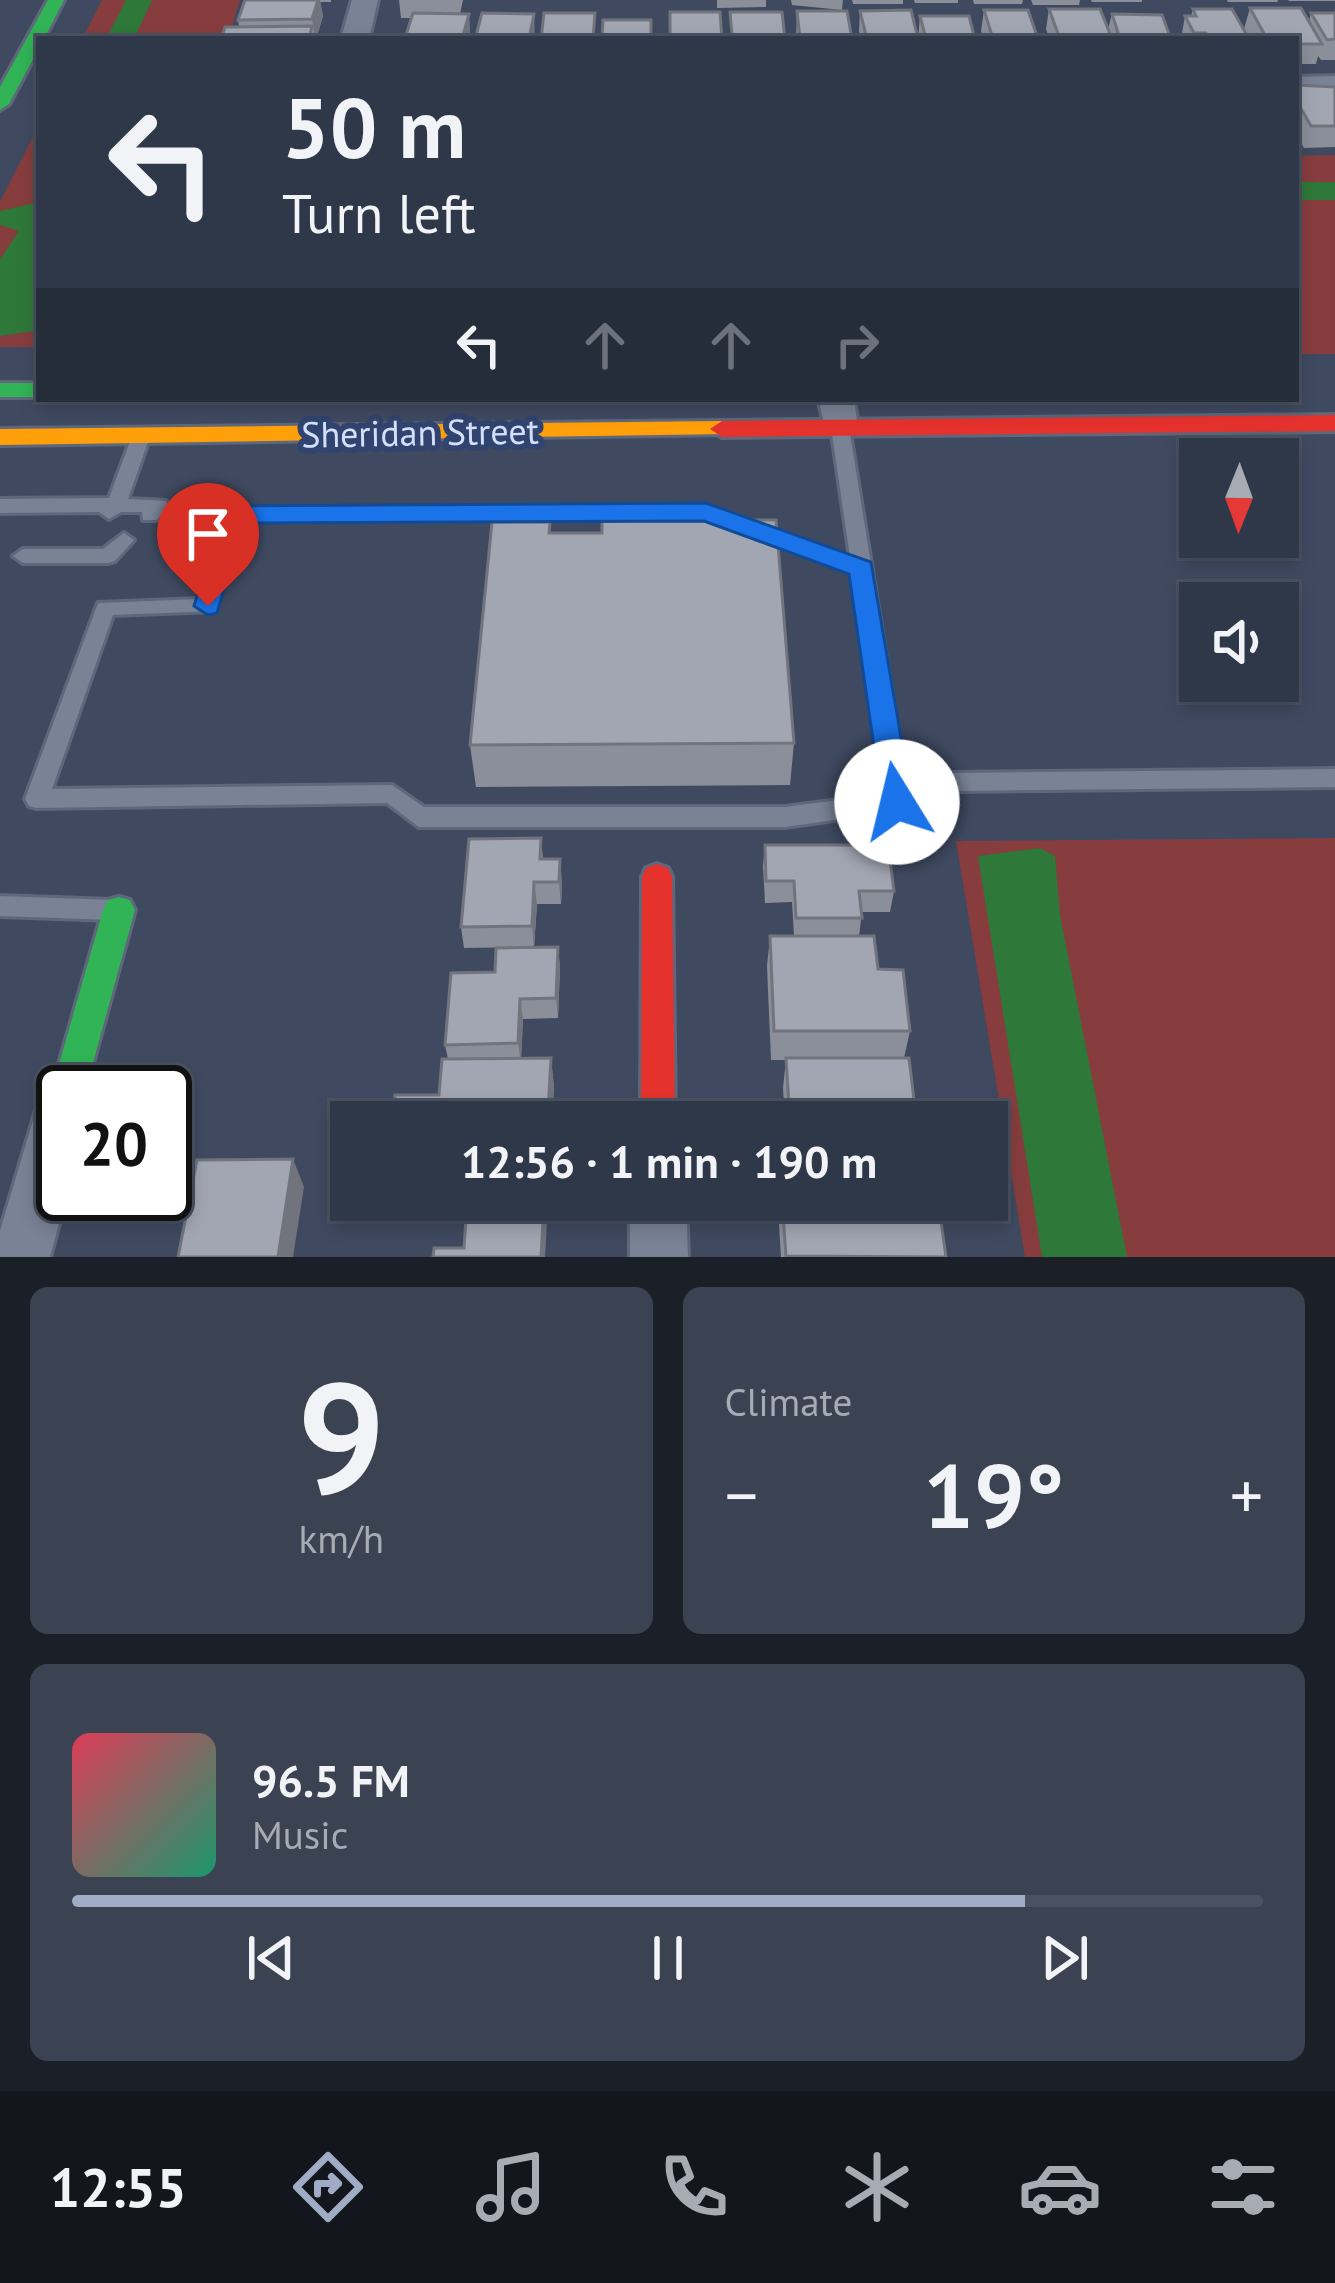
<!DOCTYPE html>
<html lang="en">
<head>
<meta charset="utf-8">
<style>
  body { margin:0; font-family:"PT Sans",sans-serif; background:#3b4353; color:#f1f3f6; height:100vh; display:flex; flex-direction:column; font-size:45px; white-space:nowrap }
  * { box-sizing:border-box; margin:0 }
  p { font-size:39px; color:#a7acb4 }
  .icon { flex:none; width:66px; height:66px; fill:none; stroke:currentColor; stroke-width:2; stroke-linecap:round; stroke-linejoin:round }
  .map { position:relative; height:1257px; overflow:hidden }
  .side { display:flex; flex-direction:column; gap:30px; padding:30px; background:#1a1f28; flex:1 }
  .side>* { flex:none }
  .hud { position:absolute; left:36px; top:36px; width:1263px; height:366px; border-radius:0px; box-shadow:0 6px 18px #0003,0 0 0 3px #4a5261; background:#2f3849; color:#f1f3f6; overflow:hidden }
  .needle { width:78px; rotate:181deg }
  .fabs { position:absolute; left:1179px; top:438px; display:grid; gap:24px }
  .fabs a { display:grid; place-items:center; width:120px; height:120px; border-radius:0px; background:#2f3849; box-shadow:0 6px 18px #0003,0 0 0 3px #4a5261; font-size:60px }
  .speed { position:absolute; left:36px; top:1065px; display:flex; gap:24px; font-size:60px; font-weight:700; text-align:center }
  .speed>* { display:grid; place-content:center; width:156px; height:156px; border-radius:50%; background:#2f3849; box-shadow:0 6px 18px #0003,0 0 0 3px #4a5261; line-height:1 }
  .speed .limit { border:6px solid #111; border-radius:18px; background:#fff; color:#111 }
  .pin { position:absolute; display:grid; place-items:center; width:102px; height:102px; color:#fff; margin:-123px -51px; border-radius:50% 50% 50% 0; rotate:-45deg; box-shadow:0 0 12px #0007 }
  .pin .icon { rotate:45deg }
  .me { position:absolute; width:132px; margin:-66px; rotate:351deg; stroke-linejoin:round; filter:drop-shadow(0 0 9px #0008) }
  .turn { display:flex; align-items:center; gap:42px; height:252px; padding:0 48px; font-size:54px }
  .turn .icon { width:156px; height:156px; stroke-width:2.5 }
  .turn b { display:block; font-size:84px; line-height:102px }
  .lanes { display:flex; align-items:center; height:114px; padding:0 48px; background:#0003; justify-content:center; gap:60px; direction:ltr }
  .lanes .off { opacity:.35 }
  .big { font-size:90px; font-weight:800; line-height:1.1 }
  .side .widget { flex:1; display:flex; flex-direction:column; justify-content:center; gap:18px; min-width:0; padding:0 42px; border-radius:18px; background:#3b4353 }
  .side .dial { align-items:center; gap:0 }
  .dial b { font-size:156px; line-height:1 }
  .song { display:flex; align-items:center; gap:36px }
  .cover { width:144px; height:144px; border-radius:18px; background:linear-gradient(135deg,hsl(350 70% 55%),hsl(160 70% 35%)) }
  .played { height:12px; border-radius:6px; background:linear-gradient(90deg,#a0acc5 80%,#4a5261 80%) }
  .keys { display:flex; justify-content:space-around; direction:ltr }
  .heat { display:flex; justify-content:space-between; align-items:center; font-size:66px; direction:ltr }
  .side .tiles { flex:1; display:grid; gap:30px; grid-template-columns:1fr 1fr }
  .widget:last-child { grid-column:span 2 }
  .trip { position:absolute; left:330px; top:1101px; width:678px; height:120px; border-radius:0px; background:#2f3849; box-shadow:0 6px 18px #0003,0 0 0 3px #4a5261; font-weight:800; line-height:120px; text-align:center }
  .tabs { display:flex; height:192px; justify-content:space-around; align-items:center; background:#13161d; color:#a7acb4 }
  .tabs .icon { width:84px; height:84px }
  .tabs .current { color:#a0acc5 }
  .tabs b { font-size:54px; color:#f1f3f6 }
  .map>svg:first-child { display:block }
  .green { fill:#873d3e }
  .water { fill:#2e7839 }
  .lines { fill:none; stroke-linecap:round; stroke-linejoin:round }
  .canal { fill:#2e7839; fill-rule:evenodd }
  .lane-casing { stroke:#5e677b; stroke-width:6 }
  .street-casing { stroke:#5e677b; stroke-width:6 }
  .fast-casing { stroke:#5e677b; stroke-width:6 }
  .slow-casing { stroke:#5e677b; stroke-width:6 }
  .jam-casing { stroke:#5e677b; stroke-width:6 }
  .lane { fill:#7a8396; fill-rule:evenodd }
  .street { fill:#7a8396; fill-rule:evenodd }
  .fast { fill:#30b455; fill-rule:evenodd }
  .slow { fill:#ff9f0a; fill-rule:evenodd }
  .jam { fill:#e5322d; fill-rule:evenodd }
  .wall { fill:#8a8f99 }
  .shaded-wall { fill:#71747d }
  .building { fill:#a1a6b2; stroke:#71747d; stroke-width:3 }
  .route { fill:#1a73e8; stroke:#114b97; stroke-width:3 }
  .labels { text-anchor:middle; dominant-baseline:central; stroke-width:12; stroke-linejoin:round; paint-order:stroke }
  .street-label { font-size:36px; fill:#d4e0fb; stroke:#31446f }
</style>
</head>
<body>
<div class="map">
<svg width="1335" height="1257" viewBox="0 0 1335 1257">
  <rect width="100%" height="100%" fill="#3f4a61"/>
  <!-- green -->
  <path class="green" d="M102 0H240L228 39H82Z
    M39 125V347H0V202Z
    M1335 155V354H1296V156Z
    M1335 838V1257H1025L956 841Z"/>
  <!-- water -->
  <path class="water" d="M39 211V293L22 324 0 326V282L37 228 9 218Z
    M1040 848 1055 856 1060 915 1127 1257H1042L978 856Z"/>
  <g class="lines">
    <!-- canal -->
    <path class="canal" d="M126 0H152L134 39H106Z
      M1296 182H1335V200H1296Z
      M39 202V249L12 290 0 293V259L19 231 0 225V211Z
      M39 283V324L34 331 0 336V316L10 315 27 286Z"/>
    <defs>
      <path id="lane" d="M840 421 849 427 907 789 953 773 1335 769V787L954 791 897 811 785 827H419L387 803 37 808 29 806 25 799 98 603 200 599 226 509 706 505 850 557 831 427ZM704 519 852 573 884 794 785 807H424L392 785 52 789 113 615 215 611 241 521Z
        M141 430 150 436 128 499 166 501 169 506 157 520H143L142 512H121L109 519 99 512 0 513V499L109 498 132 436Z
        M124 533 134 540 115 561 108 563H23L13 556 23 549H103Z
        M0 896 113 900 122 903 125 910 122 917 113 920 0 916Z"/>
      <path id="street" d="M352 0H378L369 39H341Z
        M1335 76V94L1296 95V77Z
        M818 399H854L858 427 853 435H827Z
        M63 1085 82 1092H63V1194H67L50 1257H0V1231L36 1110 44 1092Z
        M630 1200H686L688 1257H630Z"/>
      <path id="fast" d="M48 0H64L44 39H39V48L9 104 0 110V87Z
        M0 383H39V397H0Z
        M119 897 130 900 135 910 85 1092H63V1106L56 1103 51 1092 103 910 108 900Z"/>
      <path id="slow" d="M722 421 730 424 734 429 730 434 0 445V429Z"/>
      <path id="jam" d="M1335 415V431L722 437 710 429 722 421Z
        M657 864 668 868 672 877 675 1122H641L642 877 646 868Z"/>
    </defs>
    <!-- lane casing -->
    <use href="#lane" class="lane-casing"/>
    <!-- street casing -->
    <use href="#street" class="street-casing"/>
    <!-- fast casing -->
    <use href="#fast" class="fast-casing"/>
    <!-- slow casing -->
    <use href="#slow" class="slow-casing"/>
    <!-- jam casing -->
    <use href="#jam" class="jam-casing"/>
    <!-- lane -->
    <use href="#lane" class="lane"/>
    <!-- street -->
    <use href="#street" class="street"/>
    <!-- fast -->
    <use href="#fast" class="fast"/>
    <!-- slow -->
    <use href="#slow" class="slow"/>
    <!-- jam -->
    <use href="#jam" class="jam"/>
  </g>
  <!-- wall -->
  <path class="wall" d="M245 0H331V2H320L323 16 316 39H221L239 27 238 20Z
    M399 0H463L460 14H469L470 39H405L412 18H401Z
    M717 0H766V7L717 8Z
    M791 0H843L842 10 792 5Z
    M852 0H903V4H853Z
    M914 0H958V3H915Z
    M973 0H1023L1022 4H974Z
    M1031 0H1080L1079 5H1033Z
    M1091 0H1142V2H1092Z
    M1227 0H1278L1277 2H1228Z
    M1288 0H1335V1H1289Z
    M1250 8 1309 21 1311 13H1335V60H1321L1318 56 1316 64H1296V39H1250L1244 29Z
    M1049 9 1108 29 1112 14 1171 39H1049L1046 29Z
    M1193 9 1249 39H1181L1185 16H1191Z
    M984 10 1038 39H984L981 31Z
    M797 11 852 39H796Z
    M860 11 918 39H860L859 31Z
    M920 16 975 39H918Z
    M1296 85 1335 87V147L1304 148 1296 134Z
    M551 533 794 743 790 785 476 787 470 745Z
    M541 838 543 859 562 881 561 904H537L534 947 464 948 461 927Z
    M765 845 894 891 890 912H862L859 936 910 1031 904 1058 916 1116 915 1122H785L783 1088 786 1060H771L767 966 770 936H794L792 902 765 903 763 866Z
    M558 947 560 968 558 1018 523 1019 521 1058H551L554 1087 552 1122H392L439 1095 448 1059 445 1045 495 972Z
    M782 1200 946 1257H781L779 1225Z"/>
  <!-- shaded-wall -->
  <path class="shaded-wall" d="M318 0H320L323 16 315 39 312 19Z
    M469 14 470 39H462Z
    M534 14 535 39H529Z
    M560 859 562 881 561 904 559 882Z
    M534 882 537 904 534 947 532 926Z
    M558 947 560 968 558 1018 556 998Z
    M520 999 523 1019 521 1063 518 1043Z
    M551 1058 554 1087 552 1122H550L548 1111Z
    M293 1159 304 1187 293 1257H278Z
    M544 1204 547 1222 545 1257H541Z"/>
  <!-- building -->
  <path class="building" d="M245 0H318L312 19 238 20Z
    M1250 8H1301L1322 44H1296V39H1267Z
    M1049 9H1100L1112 39H1060Z
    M1193 9H1232L1249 39H1209L1206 33H1194L1185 16H1196Z
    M911 10 918 39H867L860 11Z
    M984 10H1028L1038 39H993Z
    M797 11H847L852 39H800Z
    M670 12H720L722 39H670Z
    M730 12H782L785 39H744V36H732Z
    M413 13 469 14 462 39 405 38Z
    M482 13 534 14 529 39H475Z
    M544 13H595L593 39H541Z
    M1311 13H1335V39L1327 40Z
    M1112 14 1162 15 1171 39H1120Z
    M920 16H969L975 39H926Z
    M603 20H651V39H602Z
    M312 26 309 39H221L225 27Z
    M1296 85 1335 87V126H1311L1296 100Z
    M776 520 794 743 470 745 492 522H550L549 533H602V521Z
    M541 838 540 859H560L559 882H534L532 926 461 927 469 839Z
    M765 845H888L894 891H859L862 918H796L794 881H766Z
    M770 936H874L878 969 903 970 910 1031H774Z
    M558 947 556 998 520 999 518 1043 445 1045 451 973 495 972 496 948Z
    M551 1058 548 1111 515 1112 514 1122H392L395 1095H439L442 1059Z
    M786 1058H909L916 1116H898V1122H790Z
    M293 1159 278 1257H178L197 1160Z
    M782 1200H938L946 1257 786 1256Z
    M467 1204H544L541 1257H433L434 1248H464Z"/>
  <!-- route -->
  <path class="route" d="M706 503 871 562 912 802 908 811H886L882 802 849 574 704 521 244 523 217 613 208 615 194 606 221 514 233 506Z"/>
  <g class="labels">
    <!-- street labels -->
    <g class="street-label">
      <text transform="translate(420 432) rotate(-1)">Sheridan Street</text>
    </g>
  </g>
</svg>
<div class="fabs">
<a><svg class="needle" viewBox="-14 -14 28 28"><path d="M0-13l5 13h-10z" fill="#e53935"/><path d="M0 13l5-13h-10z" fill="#a7acb4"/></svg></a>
<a><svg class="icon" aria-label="sound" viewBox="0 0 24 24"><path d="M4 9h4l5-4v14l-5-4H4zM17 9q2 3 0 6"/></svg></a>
</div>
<div class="speed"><div class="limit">20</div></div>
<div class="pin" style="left:208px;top:606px;background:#d93025"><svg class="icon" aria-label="arrive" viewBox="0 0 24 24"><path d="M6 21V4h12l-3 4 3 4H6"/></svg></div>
<svg class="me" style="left:897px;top:802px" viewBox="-20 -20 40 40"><circle r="19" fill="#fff"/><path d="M0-13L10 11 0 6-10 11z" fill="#1a73e8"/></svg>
<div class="trip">12:56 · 1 min · 190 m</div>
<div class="hud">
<div class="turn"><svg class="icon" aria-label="left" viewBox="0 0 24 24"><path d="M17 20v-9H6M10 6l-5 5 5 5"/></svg><div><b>50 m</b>Turn left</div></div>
<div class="lanes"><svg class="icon" aria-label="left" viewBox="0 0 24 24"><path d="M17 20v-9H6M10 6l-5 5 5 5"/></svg><svg class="icon off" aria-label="ahead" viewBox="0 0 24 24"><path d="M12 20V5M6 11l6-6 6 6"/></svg><svg class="icon off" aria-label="ahead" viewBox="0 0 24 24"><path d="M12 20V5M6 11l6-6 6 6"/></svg><svg class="icon off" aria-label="right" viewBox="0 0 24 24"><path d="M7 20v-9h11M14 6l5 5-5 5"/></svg></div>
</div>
</div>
<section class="side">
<div class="tiles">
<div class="widget dial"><b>9</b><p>km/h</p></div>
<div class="widget"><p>Climate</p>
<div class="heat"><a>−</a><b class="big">19°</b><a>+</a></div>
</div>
<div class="widget">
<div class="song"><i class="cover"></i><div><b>96.5 FM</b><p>Music</p></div></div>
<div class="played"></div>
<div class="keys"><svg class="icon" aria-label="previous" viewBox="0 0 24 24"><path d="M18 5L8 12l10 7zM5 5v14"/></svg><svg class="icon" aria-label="pause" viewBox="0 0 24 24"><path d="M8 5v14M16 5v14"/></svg><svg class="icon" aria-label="next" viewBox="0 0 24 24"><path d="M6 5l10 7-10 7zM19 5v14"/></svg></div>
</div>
</div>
</section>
<nav class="tabs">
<b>12:55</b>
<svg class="icon current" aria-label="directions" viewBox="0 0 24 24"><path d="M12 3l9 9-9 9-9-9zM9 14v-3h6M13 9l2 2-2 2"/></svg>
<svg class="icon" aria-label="music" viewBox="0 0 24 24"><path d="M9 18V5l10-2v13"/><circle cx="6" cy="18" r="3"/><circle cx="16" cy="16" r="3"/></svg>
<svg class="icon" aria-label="phone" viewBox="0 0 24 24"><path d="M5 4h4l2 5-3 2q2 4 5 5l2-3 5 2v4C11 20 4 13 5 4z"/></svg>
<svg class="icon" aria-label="climate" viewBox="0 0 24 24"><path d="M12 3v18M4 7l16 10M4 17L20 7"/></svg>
<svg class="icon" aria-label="car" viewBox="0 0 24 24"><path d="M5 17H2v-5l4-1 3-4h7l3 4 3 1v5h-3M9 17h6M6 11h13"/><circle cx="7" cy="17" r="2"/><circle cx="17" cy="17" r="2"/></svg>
<svg class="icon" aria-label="filters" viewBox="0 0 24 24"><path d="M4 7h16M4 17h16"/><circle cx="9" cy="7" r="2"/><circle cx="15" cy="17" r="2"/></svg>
</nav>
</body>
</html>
